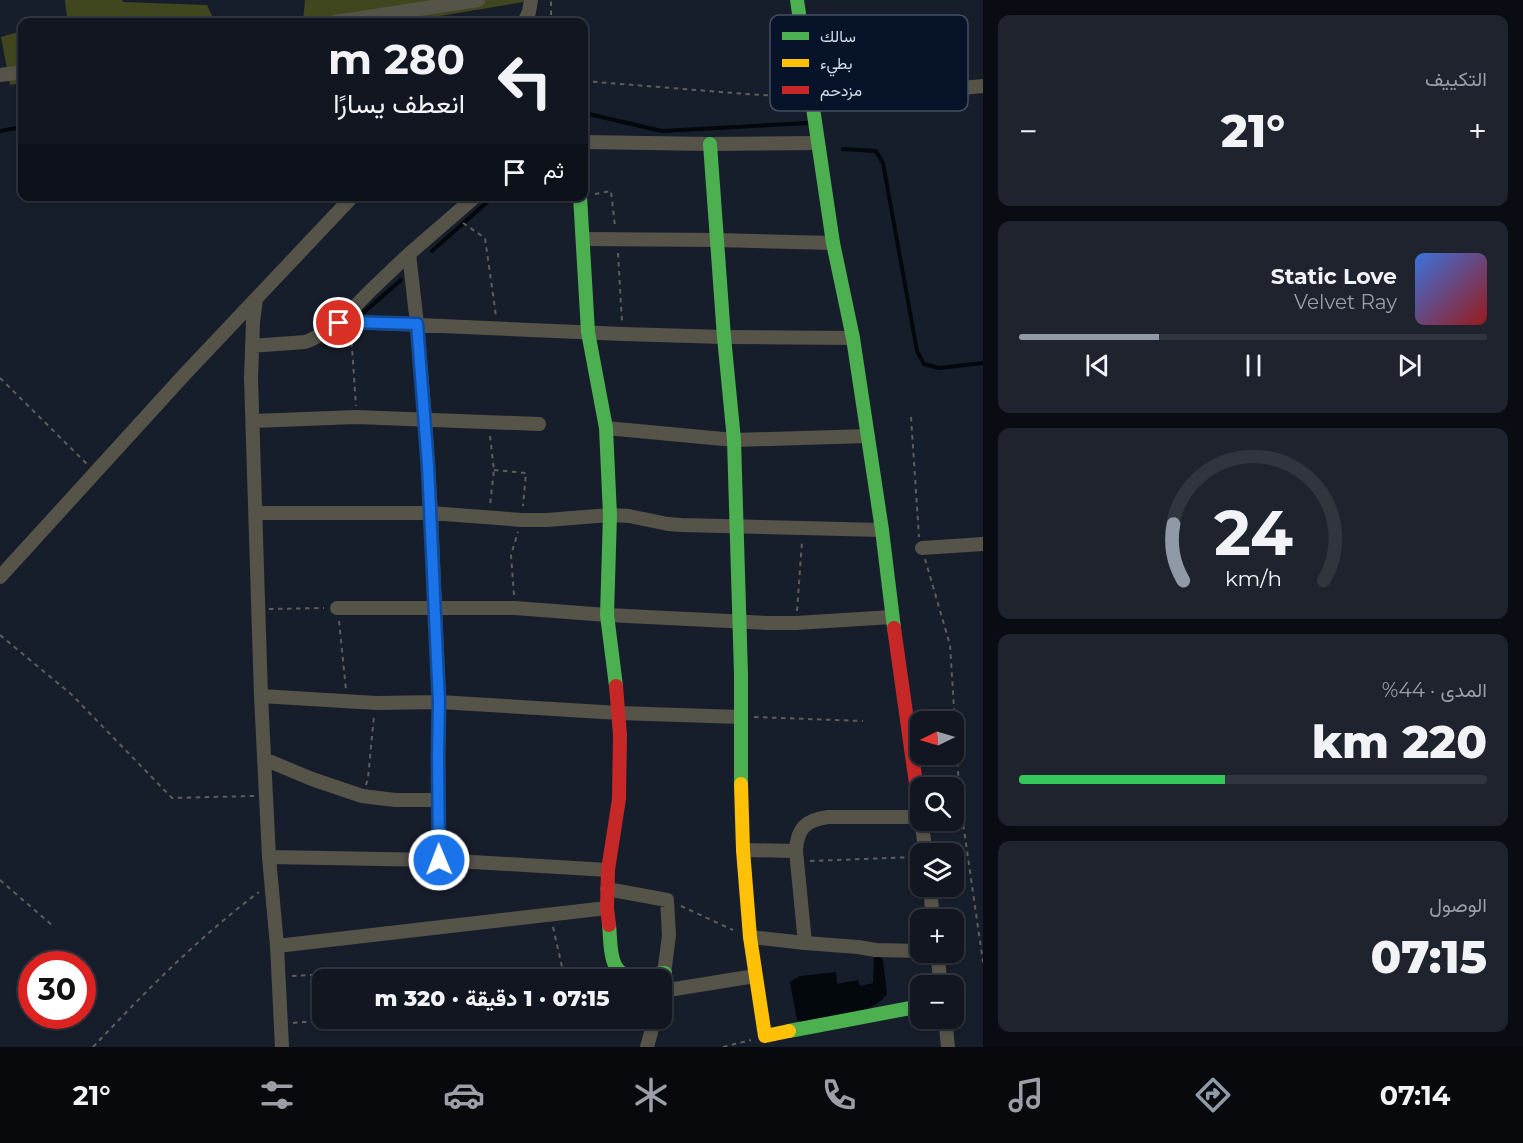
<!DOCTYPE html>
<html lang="ar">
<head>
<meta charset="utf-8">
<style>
  body { margin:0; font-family:Montserrat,Vazirmatn,sans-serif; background:#1e232d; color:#f1f3f6; direction:rtl; height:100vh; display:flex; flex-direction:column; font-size:22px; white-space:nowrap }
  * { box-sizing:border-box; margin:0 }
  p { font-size:20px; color:#9c9fa5 }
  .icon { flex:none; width:33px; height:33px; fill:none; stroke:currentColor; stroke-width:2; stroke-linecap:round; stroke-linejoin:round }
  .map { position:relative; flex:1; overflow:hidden; direction:ltr }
  .drawer { display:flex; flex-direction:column; gap:15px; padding:15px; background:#090c12; width:540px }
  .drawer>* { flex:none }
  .guide { position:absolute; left:18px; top:18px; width:570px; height:183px; border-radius:12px; box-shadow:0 2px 4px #0004,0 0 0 2px #30353e; direction:rtl; background:#111620; color:#f1f3f6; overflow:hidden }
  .needle { width:39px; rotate:265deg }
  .fabs { position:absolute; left:910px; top:711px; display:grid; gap:12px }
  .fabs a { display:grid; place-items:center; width:54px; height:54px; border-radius:12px; background:#111620; box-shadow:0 2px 4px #0004,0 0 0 2px #30353e; font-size:30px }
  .speed { position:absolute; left:18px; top:951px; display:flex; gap:12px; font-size:30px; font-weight:700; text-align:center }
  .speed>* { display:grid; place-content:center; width:78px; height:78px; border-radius:50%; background:#111620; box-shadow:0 2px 4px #0004,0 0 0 2px #30353e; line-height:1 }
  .speed .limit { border:9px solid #d22; background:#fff; color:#111 }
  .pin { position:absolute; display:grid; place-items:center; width:51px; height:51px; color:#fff; margin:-26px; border:3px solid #fff; border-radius:50%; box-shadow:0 2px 6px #0007 }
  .me { position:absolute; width:66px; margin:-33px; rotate:359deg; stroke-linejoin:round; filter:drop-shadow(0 0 4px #0008) }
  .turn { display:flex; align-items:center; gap:21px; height:126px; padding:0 24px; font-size:27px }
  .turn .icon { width:78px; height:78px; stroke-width:2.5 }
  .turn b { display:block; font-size:42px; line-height:51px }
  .then { display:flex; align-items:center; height:57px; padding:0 24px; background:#0003; gap:12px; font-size:22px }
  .big { font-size:45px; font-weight:800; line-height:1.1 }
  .drawer .card { flex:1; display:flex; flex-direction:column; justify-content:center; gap:9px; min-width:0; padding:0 21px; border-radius:12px; background:#1e232d }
  .drawer .dial { align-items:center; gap:0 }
  .dial svg { height:156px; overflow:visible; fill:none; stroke:#30353e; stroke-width:7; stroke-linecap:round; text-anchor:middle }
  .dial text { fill:#f1f3f6; stroke:none }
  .song { display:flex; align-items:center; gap:18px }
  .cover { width:72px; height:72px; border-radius:9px; background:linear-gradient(135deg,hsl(220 70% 55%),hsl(0 70% 35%)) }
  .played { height:6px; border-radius:3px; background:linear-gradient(90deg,#9099a7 30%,#30353e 30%) }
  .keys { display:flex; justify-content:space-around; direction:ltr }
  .heat { display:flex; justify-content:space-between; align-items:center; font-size:33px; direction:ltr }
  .charge { height:9px; border-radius:4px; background:linear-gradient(90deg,#34c759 44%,#30353e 0) }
  .trip { position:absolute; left:312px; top:969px; width:360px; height:60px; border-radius:12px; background:#111620; box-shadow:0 2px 4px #0004,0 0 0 2px #30353e; font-weight:800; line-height:60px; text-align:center; direction:rtl }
  .tab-bar { display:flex; height:96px; justify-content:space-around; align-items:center; background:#07090d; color:#9c9fa5 }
  .tab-bar .icon { width:42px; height:42px }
  .tab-bar .active { color:#9099a7 }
  .tab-bar b { font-size:27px; color:#f1f3f6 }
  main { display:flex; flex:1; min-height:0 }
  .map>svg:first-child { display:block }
  .forest { fill:#40471e }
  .water { fill:#02080b }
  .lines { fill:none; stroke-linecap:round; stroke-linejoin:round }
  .stream { stroke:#02080b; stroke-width:4 }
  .path { stroke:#5e5d5a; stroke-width:2; stroke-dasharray:4.5 4.5; stroke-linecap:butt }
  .street { stroke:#565349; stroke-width:14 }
  .fast { stroke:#4caf50; stroke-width:14 }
  .slow { stroke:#ffc107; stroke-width:14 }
  .jam { stroke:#c62828; stroke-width:14 }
  .route-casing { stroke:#114b97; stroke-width:15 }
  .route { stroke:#1a73e8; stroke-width:10 }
  .key { fill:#071329; stroke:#444f63; stroke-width:1.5 }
  .key-label { font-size:16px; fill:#d1dbea }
</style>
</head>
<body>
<main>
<section class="drawer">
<div class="card"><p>التكييف</p>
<div class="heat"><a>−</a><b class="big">21°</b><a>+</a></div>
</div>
<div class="card">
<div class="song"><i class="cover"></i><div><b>Static Love</b><p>Velvet Ray</p></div></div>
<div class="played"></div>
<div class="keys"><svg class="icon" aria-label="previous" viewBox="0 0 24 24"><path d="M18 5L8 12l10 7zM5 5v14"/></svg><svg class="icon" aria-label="pause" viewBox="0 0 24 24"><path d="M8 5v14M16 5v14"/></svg><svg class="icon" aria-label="next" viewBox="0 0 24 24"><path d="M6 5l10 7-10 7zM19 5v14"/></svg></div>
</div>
<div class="card dial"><svg viewBox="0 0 100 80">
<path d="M14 69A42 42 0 1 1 86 69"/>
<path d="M14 69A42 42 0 0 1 9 40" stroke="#9099a7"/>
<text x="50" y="56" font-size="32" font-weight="700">24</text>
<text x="50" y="72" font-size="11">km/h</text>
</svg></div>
<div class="card"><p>المدى · 44%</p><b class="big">220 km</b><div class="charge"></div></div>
<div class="card"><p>الوصول</p><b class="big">07:15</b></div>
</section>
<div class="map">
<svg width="983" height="1047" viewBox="0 0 983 1047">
  <rect width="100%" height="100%" fill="#171e2b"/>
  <!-- forest -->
  <path class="forest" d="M65 0H122L123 2 207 5 215 22H52L67 18Z
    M305 0H535L404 22H296L303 21Z
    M22 31V83L10 85 1 37Z"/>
  <!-- water -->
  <path class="water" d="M880 955 883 961 887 994C872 1015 829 1019 805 1025L797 1020 790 982 800 976 836 972 837 984 858 980 860 986 873 983 874 958Z"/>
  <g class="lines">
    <!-- stream -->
    <path class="stream" d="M584 113 662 131 808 123
      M0 131 22 127
      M843 149 876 151 883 163 917 351 924 364 939 368 983 363
      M432 251 494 196
      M356 319 401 280
      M326 345 346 328"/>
    <!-- path -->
    <path class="path" d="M540 22H551V0
      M584 81 746 94 796 97
      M595 194 611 191 615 226
      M463 223 485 238 496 316
      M618 253 622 322
      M351 333 356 406
      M0 378 87 464
      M911 417 919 537
      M490 436 494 470 490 505
      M494 470 526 473 523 506
      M925 559 950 645 960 802 983 962
      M514 595 511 555 518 532
      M269 609 324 608
      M797 611 802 542
      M339 621 346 690
      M0 635 72 695 172 798 254 796
      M754 717 863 721
      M366 785 368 778 374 716
      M810 861 915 857
      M0 880 53 926
      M681 906 733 930
      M553 927 565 980
      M292 976 382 971
      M293 1023 351 1018
      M93 1047C145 992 199 937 259 892
      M723 1047 751 1040"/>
    <!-- street -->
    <path class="street" d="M335 22 478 0
      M524 22 529 12 531 0
      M0 75 22 72
      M811 98 912 93 983 86
      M584 142 710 144 818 143
      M584 239 717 240 833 243
      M409 254 417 324 425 419 431 513 439 702 438 756 439 860
      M256 299 253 322 251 378 261 696 269 857 277 946 282 1047
      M339 323 369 292 409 254 476 196
      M252 346 305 342C317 339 325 329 336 324 341 323 346 322 351 322L623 334 724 337 853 338
      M253 421 356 417 539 424
      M606 428 734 440 868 436
      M256 513H431L522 520H547L610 515 629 516 668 524 681 525 882 530
      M922 548 983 544
      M0 577 184 375 353 196
      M337 608H515L607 615 768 623H796L892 617
      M261 696 376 703 439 702 619 713 740 717
      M264 759 312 779 362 796 395 800H438
      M921 820 926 854
      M743 850 796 851
      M269 857 439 860 608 870
      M930 886 933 920
      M607 889 667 900 669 935 662 990
      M750 937 805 943 858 947 876 950 921 951
      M805 943 796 851C797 829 805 820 828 817H921
      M277 946 607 908
      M937 952 941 986
      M662 991 755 976
      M945 1018 948 1047
      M647 1047 655 1018"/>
    <!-- fast -->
    <path class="fast" d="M797 0 833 243 853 338 882 530 894 628
      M710 144 724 337 734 440 741 674V784
      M580 196 588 332 606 428 610 515 607 615 616 686
      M609 925C611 940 608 971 627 975 639 977 653 974 665 973
      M789 1031 921 1006"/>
    <!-- slow -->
    <path class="slow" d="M741 784 743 850 750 937 765 1036 789 1031"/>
    <!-- jam -->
    <path class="jam" d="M894 628 921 819
      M609 925 607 908 608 870 619 799 620 735 616 686"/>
  </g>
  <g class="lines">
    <defs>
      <path id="route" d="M339 323 351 322 417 324 428 466 439 702 438 756 439 860"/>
    </defs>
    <!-- route casing -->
    <use href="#route" class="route-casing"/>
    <!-- route -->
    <use href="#route" class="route"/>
  </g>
  <!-- legend -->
  <rect x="770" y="15" width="198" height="96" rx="9" class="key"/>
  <rect x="782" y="32" width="27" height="8" fill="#4caf50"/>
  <rect x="782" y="59" width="27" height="8" fill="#ffc107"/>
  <rect x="782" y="86" width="27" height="8" fill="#c62828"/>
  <g class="key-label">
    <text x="820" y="42">سالك</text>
    <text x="820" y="69">بطيء</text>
    <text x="820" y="96">مزدحم</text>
  </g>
</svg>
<div class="fabs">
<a><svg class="needle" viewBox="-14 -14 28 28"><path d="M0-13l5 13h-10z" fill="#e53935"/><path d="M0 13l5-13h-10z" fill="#9c9fa5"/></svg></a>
<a><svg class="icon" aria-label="search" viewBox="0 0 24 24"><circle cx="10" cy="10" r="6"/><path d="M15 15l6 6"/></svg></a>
<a><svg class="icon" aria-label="layers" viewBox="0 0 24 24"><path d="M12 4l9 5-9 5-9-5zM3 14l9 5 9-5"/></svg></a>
<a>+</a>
<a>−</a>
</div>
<div class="speed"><div class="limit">30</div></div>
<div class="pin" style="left:339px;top:323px;background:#d93025"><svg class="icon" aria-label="arrive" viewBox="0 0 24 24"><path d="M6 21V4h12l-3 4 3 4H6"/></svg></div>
<svg class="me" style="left:439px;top:860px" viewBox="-20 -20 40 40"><circle r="17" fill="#1a73e8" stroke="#fff" stroke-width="3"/><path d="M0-11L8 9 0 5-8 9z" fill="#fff"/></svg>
<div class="trip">07:15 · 1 دقيقة · 320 m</div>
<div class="guide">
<div class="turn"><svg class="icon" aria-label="left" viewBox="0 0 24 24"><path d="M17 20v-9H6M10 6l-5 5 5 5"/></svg><div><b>280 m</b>انعطف يسارًا</div></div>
<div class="then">ثم<svg class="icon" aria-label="arrive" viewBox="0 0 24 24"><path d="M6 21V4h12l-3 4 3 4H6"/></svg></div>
</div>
</div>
</main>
<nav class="tab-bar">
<b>07:14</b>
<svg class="icon active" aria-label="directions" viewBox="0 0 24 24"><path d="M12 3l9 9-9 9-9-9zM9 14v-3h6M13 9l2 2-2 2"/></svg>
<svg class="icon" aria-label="music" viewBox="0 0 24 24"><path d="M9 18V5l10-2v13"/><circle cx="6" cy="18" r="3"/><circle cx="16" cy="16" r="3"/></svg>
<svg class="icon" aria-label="phone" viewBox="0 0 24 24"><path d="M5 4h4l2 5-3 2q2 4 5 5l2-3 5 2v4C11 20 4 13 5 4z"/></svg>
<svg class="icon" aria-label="climate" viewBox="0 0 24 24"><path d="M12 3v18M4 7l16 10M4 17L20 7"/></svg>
<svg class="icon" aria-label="car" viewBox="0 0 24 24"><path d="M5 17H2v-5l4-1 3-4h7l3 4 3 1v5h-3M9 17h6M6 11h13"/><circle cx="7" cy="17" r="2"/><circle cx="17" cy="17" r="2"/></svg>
<svg class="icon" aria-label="filters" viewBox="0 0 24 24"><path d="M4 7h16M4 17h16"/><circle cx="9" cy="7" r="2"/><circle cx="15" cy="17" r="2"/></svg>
<b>21°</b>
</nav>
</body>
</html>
